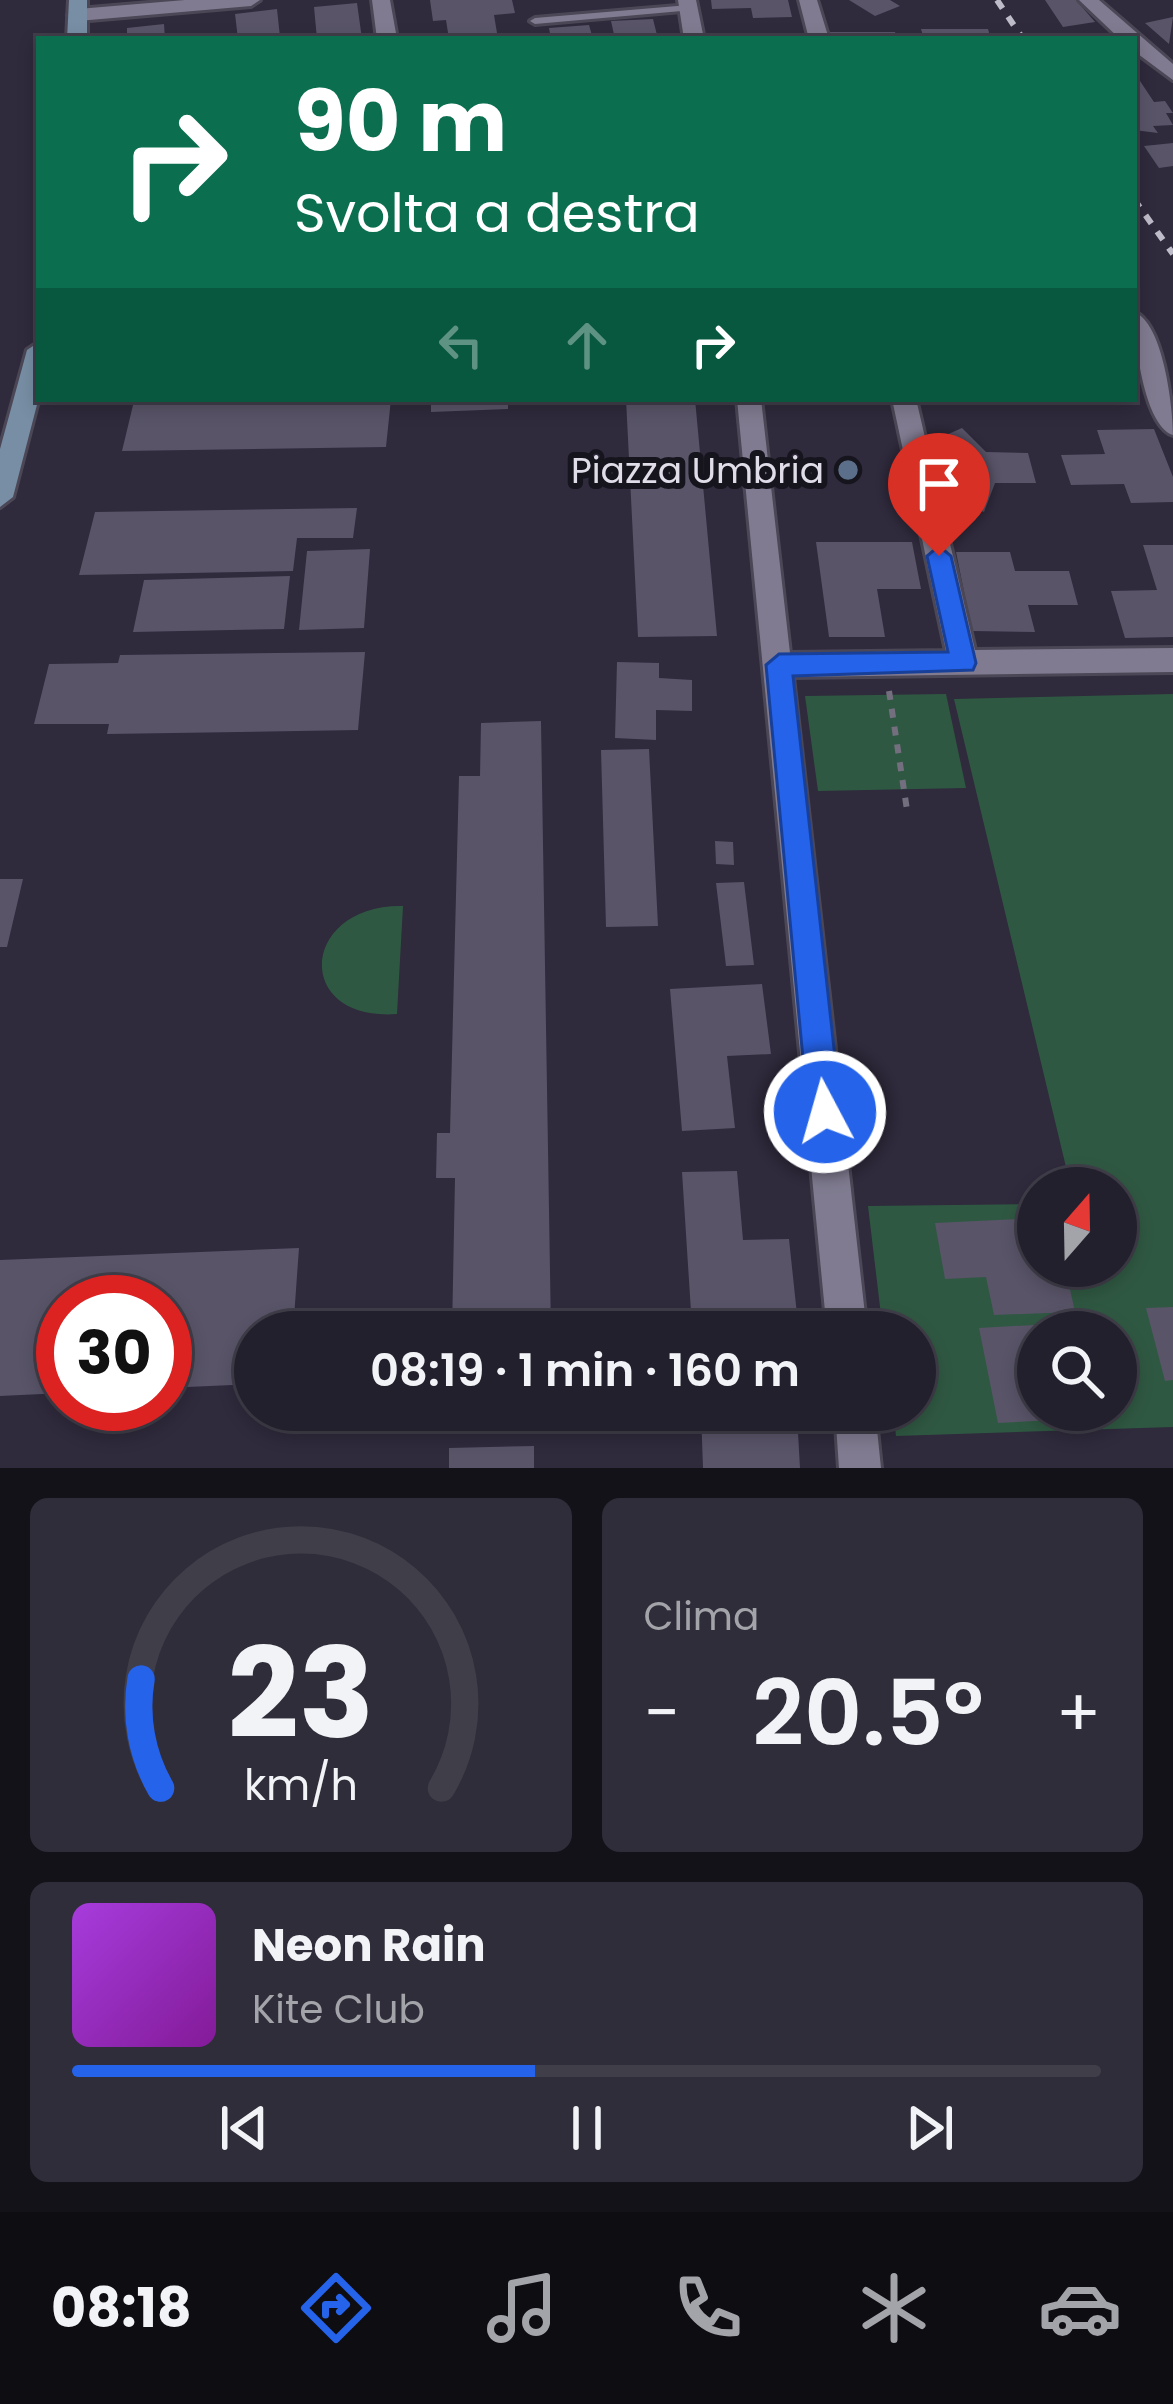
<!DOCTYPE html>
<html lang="it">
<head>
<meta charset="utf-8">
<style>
  body { margin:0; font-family:Poppins,sans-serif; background:#2f2d39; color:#f1f3f6; height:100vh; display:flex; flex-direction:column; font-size:45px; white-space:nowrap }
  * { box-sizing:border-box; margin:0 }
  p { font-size:39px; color:#a3a3aa }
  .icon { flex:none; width:66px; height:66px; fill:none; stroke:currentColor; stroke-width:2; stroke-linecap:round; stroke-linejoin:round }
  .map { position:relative; height:1468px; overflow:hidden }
  .drawer { display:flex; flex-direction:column; gap:30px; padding:30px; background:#131219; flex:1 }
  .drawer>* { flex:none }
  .banner { position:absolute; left:36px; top:36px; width:1101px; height:366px; border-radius:0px; box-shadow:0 6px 18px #0003,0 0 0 3px #403e49; background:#0b6e4f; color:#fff; overflow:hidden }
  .needle { width:78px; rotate:20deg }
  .fabs { position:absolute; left:1017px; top:1167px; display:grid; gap:24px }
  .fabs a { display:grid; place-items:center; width:120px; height:120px; border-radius:50%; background:#23202d; box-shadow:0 6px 18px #0003,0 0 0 3px #403e49; font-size:60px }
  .speed { position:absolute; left:36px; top:1275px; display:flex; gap:24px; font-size:60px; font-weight:700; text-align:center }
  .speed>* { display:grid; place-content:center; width:156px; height:156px; border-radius:50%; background:#23202d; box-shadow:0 6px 18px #0003,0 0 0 3px #403e49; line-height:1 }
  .speed .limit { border:18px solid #d22; background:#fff; color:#111 }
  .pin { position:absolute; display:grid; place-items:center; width:102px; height:102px; color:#fff; margin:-123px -51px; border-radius:50% 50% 50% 0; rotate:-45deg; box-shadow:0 0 12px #0007 }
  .pin .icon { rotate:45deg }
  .me { position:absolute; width:132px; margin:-66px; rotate:354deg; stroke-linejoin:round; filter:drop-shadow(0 0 9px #0008) }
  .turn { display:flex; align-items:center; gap:42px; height:252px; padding:0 60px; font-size:54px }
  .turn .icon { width:156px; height:156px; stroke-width:2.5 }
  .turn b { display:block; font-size:84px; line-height:102px }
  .lanes { display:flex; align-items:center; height:114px; padding:0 60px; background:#0003; justify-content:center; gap:60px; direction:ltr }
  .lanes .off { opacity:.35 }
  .big { font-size:90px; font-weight:600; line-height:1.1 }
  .drawer .tile { flex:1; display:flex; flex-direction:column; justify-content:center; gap:18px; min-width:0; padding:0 42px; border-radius:18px; background:#2f2d39 }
  .drawer .dial { align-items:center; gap:0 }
  .dial svg { height:312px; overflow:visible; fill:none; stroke:#403e49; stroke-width:7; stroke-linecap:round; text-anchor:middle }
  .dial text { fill:#f1f3f6; stroke:none }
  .song { display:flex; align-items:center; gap:36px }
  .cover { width:144px; height:144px; border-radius:18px; background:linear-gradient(135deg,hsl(280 70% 55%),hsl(290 70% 35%)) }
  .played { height:12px; border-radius:6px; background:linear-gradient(90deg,#2563eb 45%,#403e49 45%) }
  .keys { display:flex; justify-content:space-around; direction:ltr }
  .heat { display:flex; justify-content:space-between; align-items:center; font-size:66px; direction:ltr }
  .drawer .tiles { flex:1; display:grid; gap:30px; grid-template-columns:1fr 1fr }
  .tile:last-child { grid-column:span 2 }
  .trip { position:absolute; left:234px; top:1311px; width:702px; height:120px; border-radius:60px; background:#23202d; box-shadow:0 6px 18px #0003,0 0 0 3px #403e49; font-weight:600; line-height:120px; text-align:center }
  .menu { display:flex; height:192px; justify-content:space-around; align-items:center; background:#0e0d12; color:#a3a3aa }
  .menu .icon { width:84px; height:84px }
  .menu .current { color:#2563eb }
  .menu b { font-size:54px; color:#f1f3f6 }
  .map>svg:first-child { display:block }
  .green { fill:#2f5842; fill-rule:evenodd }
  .building { fill:#595468 }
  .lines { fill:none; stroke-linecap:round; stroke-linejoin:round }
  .lane-casing { stroke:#4b4756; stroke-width:6 }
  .street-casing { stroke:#4b4756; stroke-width:6 }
  .secondary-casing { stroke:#4b4756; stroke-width:6 }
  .path { stroke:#736f7f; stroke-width:6; stroke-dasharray:9 9; stroke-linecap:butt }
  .lane { fill:#807b90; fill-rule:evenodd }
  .street { fill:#807b90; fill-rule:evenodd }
  .secondary { fill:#778ea4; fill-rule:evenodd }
  .rail { stroke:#bfbcc9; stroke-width:6; stroke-dasharray:10 10; stroke-linecap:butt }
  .route { fill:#2563eb; stroke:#184099; stroke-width:3 }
  .service-dot { fill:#5c6f8a; stroke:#16141c; stroke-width:4.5 }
  .labels { text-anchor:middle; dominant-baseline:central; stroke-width:12; stroke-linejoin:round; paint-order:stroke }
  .poi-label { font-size:36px; fill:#e0dde9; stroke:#16141c; text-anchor:end }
</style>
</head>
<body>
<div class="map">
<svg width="1173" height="1468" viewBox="0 0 1173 1468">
  <rect width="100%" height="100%" fill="#2f2a3c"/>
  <!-- green -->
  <path class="green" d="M946 694 966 788 818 791 805 696Z
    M1173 694V1427L896 1436 893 1410H915V1332H883L868 1206 1038 1204V1266H1116V1188H1071L954 699ZM1038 1332H1116V1410H1038Z
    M403 906 397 1014C292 1022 300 904 403 906Z"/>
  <!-- building -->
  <path class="building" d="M430 0H512L515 13 494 15 497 33 490 34 492 39H449L446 20 433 21Z
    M711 0H788L792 17 753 18 751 8 712 9Z
    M849 0H890L900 6 875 16Z
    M1045 0H1076L1095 22 1063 27Z
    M357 3 362 39H317L314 7Z
    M277 9 280 37 238 39 235 14Z
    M1173 17 1169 44 1145 23Z
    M653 19 658 39H615L611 21Z
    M164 24 165 39H127V28Z
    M589 25 593 39H551L549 28Z
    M921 29H988L991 39H924Z
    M829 32H895L897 39H831Z
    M1140 81 1154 102 1165 101 1173 113H1166L1173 125 1153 126 1158 133 1134 130V82Z
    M1173 143V166L1159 168 1144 146Z
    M231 399H391L386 447 122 451 134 401Z
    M431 399H508V409L431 412Z
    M626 399H695L717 636 638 637Z
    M962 428 986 452 1028 453 1036 483H995L984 512 936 494 951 467 928 443Z
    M1154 429 1173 477V502L1131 503 1124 484 1071 485 1061 455 1105 454 1097 430Z
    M357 508 353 538H297L293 571 79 575 95 512Z
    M816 542H912L921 589H877L885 637H829Z
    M1143 545H1173V637L1125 638 1111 591 1157 590Z
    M370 549 364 628 299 630 307 551Z
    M956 552H1010L1015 571H1069L1078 605H1028L1035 632 972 631Z
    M290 576 284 629 133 632 144 580Z
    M365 652 358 730 107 734 109 724H34L49 664 118 663 120 655Z
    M617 662 659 663V678L692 680V711L656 710V740L615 738Z
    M541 721 551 1332H452L455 1178H436L437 1133H450L459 776H480L481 723Z
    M649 749 658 926 606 927 601 750Z
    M715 841 733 842 734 865 716 864Z
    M0 879H23L7 947H0Z
    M744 882 754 965 726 966 716 883Z
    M762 984 771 1054 727 1056 735 1128 682 1131 670 989Z
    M737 1171 743 1240 789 1239 798 1324 692 1327 682 1172Z
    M1038 1218V1266H1065L1075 1312 994 1315 986 1277 945 1279 935 1223Z
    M299 1248 293 1332H255V1384L165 1388V1302H63V1393L0 1396V1260Z
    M1173 1307V1380L1165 1381 1146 1308Z
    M1088 1322 1091 1332H1038V1410H1110L1111 1417 998 1423 979 1328Z
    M701 1412 797 1415 800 1468H703Z
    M534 1446V1468H449V1448Z"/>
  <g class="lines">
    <defs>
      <path id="lane" d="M689 5 694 8 693 10 535 24 530 21 535 18Z"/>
      <path id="street" d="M185 0H260L251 6 78 21 68 15 78 9Z
        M372 0H390L397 39H377Z
        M678 0H696L704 39H684Z
        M799 0H817L829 39H809Z
        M1079 0H1099L1173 64V80L1134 51V39H1120Z
        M1134 312C1163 322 1173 407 1173 435 1144 426 1134 339 1134 312Z
        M737 399H761L790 653 946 651 892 399H916L975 650 1173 648V672L793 677 867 1332H827Z
        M835 1410H875L881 1468H839Z"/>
      <path id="secondary" d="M69 0H87V39H67Z
        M39 342V397L13 497 0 507V449L27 350Z"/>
    </defs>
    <!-- lane casing -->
    <use href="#lane" class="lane-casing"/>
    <!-- street casing -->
    <use href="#street" class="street-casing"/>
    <!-- secondary casing -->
    <use href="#secondary" class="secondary-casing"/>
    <!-- path -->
    <path class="path" d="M889 691 907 810"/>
    <!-- lane -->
    <use href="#lane" class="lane"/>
    <!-- street -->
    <use href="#street" class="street"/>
    <!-- secondary -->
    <use href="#secondary" class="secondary"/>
    <!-- rail -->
    <path class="rail" d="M997 0 1023 39
      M1134 199 1173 254"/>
  </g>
  <!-- route -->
  <path class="route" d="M939 546 951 556 976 663 973 670 793 676 841 1112 836 1124 825 1129 813 1124 808 1112 766 665 779 654 948 652 927 556Z"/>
  <!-- markers -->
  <circle class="service-dot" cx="848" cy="470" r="12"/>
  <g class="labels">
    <!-- poi labels -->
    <g class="poi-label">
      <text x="824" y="470">Piazza Umbria</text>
    </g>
  </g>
</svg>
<div class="fabs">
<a><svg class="needle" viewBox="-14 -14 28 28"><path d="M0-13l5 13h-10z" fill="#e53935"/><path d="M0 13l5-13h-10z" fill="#a3a3aa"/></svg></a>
<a><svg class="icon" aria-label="search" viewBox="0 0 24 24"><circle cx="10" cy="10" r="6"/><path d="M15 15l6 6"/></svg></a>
</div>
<div class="speed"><div class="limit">30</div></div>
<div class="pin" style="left:939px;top:556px;background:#d93025"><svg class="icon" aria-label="arrive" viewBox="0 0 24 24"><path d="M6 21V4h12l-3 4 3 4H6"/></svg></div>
<svg class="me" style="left:825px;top:1112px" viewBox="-20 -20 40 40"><circle r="17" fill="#2563eb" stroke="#fff" stroke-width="3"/><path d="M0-11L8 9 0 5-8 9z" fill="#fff"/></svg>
<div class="trip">08:19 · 1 min · 160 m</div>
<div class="banner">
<div class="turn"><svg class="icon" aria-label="right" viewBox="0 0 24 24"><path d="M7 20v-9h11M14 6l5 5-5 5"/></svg><div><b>90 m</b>Svolta a destra</div></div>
<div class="lanes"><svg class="icon off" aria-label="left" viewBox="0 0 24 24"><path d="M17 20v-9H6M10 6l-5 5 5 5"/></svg><svg class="icon off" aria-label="ahead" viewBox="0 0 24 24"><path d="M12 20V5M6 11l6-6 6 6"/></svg><svg class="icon" aria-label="right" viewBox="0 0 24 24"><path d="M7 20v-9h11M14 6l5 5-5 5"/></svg></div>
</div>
</div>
<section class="drawer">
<div class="tiles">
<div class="tile dial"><svg viewBox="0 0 100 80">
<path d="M14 69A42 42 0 1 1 86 69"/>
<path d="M14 69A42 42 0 0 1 9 41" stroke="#2563eb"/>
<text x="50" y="56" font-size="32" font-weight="700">23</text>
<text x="50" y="72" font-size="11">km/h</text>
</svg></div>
<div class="tile"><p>Clima</p>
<div class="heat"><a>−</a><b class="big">20.5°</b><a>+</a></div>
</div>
<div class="tile">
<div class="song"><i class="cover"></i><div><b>Neon Rain</b><p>Kite Club</p></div></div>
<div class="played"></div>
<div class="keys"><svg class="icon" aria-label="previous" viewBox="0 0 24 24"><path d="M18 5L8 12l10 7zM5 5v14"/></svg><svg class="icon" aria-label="pause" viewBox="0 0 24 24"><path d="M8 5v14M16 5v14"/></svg><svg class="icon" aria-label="next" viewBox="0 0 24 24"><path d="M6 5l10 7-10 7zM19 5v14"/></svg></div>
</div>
</div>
</section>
<nav class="menu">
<b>08:18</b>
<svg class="icon current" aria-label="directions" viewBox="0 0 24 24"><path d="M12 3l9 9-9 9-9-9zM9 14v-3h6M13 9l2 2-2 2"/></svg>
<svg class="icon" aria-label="music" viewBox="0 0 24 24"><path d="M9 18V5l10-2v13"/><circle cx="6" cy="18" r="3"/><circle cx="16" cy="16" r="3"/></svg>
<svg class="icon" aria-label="phone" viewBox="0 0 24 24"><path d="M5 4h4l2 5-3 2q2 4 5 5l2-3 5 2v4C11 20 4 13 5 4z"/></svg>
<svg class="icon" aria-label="climate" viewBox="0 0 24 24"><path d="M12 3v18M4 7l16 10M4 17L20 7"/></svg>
<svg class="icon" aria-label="car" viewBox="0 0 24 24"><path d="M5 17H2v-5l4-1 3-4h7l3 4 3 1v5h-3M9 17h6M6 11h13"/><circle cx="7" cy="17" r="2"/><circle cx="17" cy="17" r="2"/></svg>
</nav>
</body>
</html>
